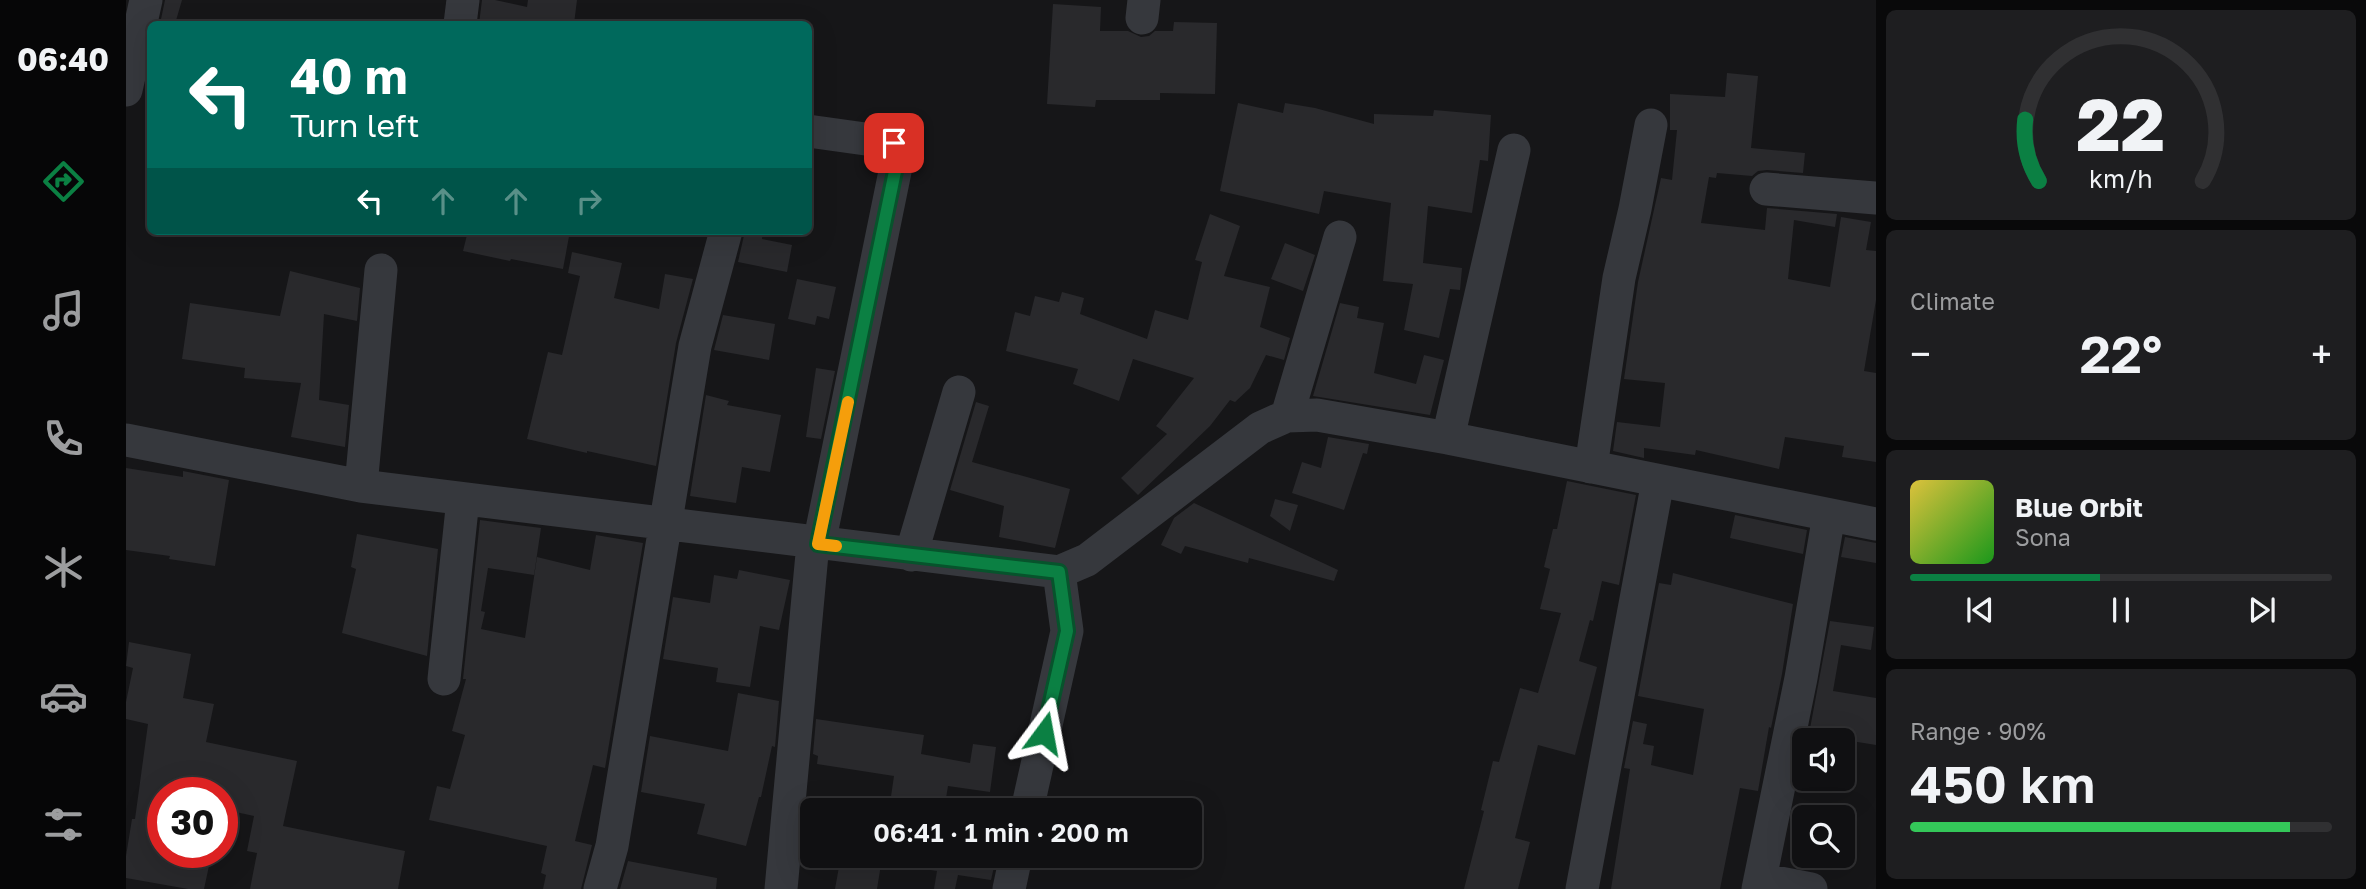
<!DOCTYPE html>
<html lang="en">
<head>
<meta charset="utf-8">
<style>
  body { margin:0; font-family:"Golos Text",sans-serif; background:#1e1e20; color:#f1f3f6; height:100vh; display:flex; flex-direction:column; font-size:26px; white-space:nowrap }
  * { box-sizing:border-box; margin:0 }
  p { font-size:23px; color:#9c9d9f }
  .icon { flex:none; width:38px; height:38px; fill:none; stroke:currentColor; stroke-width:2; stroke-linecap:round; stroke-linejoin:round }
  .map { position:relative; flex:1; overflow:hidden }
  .drawer { display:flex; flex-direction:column; gap:10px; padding:10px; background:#09090a; width:490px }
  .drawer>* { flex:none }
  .hud { position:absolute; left:21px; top:21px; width:665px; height:214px; border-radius:10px; box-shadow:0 7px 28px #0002,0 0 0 2px #303032; background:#00695c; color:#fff; overflow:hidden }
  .buttons { position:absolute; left:1666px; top:728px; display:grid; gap:14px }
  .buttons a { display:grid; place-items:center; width:63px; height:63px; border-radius:10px; background:#101012; box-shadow:0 7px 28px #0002,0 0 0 2px #303032; font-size:35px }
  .speed { position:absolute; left:21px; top:777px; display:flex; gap:14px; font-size:35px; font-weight:700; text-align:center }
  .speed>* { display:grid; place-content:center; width:91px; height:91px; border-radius:50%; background:#101012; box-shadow:0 7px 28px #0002,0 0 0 2px #303032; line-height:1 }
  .speed .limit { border:10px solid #d22; background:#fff; color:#111 }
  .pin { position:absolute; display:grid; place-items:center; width:60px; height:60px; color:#fff; margin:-30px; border-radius:14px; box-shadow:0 4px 10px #0006 }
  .me { position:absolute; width:77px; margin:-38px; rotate:13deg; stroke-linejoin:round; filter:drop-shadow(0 0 5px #0008) }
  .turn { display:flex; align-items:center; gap:24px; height:147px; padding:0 28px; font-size:32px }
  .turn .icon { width:91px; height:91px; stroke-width:2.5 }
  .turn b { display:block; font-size:49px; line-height:60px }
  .lanes { display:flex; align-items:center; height:66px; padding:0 28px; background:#0003; justify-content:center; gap:35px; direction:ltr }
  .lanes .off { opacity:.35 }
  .big { font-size:52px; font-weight:600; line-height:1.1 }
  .drawer .widget { flex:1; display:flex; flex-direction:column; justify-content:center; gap:10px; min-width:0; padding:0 24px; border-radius:10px; background:#1e1e20 }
  .drawer .dial { align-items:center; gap:0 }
  .dial svg { height:182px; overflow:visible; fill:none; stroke:#303032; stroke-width:7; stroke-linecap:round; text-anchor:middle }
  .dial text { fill:#f1f3f6; stroke:none }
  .song { display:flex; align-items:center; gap:21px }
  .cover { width:84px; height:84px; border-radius:10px; background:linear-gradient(135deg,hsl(50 70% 55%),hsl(120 70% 35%)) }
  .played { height:7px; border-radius:4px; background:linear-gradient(90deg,#0b8043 45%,#303032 45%) }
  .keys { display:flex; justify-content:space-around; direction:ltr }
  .heat { display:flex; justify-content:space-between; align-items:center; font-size:38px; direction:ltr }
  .charge { height:10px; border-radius:5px; background:linear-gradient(90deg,#34c759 90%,#303032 0) }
  .trip { position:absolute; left:674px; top:798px; width:402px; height:70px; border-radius:10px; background:#101012; box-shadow:0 7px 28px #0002,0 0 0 2px #303032; font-weight:600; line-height:70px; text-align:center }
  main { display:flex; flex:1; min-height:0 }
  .menu { display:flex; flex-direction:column; width:126px; justify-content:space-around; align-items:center; background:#060607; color:#9c9d9f }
  .menu .icon { width:49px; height:49px }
  .menu .current { color:#0b8043 }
  .menu b { font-size:32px; color:#f1f3f6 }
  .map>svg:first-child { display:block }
  .building { fill:#29292c }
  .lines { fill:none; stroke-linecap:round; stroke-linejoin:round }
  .street { stroke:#36383d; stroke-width:33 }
  .route-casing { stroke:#07532c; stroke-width:18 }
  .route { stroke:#0b8043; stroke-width:12 }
  .slow { stroke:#f59e0b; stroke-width:12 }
</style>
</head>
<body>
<main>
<nav class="menu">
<b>06:40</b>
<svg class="icon current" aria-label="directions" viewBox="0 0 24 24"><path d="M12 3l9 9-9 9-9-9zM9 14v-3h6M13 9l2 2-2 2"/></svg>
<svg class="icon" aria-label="music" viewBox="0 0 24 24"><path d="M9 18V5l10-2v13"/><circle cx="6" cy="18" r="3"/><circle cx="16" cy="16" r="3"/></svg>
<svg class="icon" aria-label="phone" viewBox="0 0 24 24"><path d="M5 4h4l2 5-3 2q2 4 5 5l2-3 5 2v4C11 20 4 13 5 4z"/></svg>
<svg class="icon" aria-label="climate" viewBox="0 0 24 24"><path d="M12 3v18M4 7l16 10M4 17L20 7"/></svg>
<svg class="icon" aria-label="car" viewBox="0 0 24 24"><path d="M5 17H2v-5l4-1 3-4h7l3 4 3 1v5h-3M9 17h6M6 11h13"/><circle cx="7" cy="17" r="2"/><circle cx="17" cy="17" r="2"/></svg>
<svg class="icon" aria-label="filters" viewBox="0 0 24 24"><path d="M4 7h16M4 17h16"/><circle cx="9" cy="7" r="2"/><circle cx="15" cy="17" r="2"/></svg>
</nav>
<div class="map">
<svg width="1750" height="889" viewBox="0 0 1750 889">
  <rect width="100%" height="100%" fill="#161618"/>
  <!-- building -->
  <path class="building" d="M39 0H56L49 24H34Z
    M356 0H369L401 7 402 0H451L448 24H353Z
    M927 4 975 7 974 31H1002L1015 37 1023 36 1029 31H1047L1048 22 1091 23 1089 94 1034 93V100H970L969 107 921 104Z
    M1601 73 1632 76 1625 148 1679 153 1677 173 1641 170 1632 171 1626 176 1591 173 1590 178 1583 177 1575 223 1639 230 1641 208 1711 214 1709 227 1668 220 1662 279 1704 287 1715 217 1745 222 1740 250 1750 251V300L1738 371 1750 373V462L1716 457 1718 446 1659 437 1653 469 1570 450 1569 455 1518 448V458L1487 451 1491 422 1534 427 1539 383 1498 379 1512 282 1535 178 1546 180 1551 130H1544V94L1599 97Z
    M1112 103 1157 113 1159 103 1189 108 1248 124V114L1307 116 1308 110 1365 115 1362 161 1354 160 1346 213 1302 206 1297 263 1336 268 1334 290 1324 289 1313 338 1278 330 1287 284 1257 281 1265 203 1198 191 1193 214 1094 191Z
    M1084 214 1114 226 1098 276 1144 287 1134 327 1164 338 1158 360 1140 355 1124 388 1109 402 1104 400 1084 426 1012 495 995 478 1041 434 1030 426 1068 378 1007 359 993 401 947 384 952 369 880 351 889 312 904 316 909 296 933 302 936 292 958 298 954 314 1021 339 1029 310 1062 320 1076 262 1069 260Z
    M342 231H444L437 269 385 259 384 261 337 251Z
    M619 231H637L636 239 666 245 661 272 612 262Z
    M1159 243 1189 255 1177 291 1145 279Z
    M446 252 496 263 488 298 533 309 539 274 567 279 550 343 530 466 461 451V453L401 439 422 352 436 355 454 276 442 273Z
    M164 271 234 288 231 321 198 314 193 400 223 405 219 447 165 437 175 383 118 378 119 368 56 359 64 303 154 316Z
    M671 279 710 287 703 319 691 316 689 325 662 319Z
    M1214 303 1233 307 1231 318 1258 323 1248 373 1290 384 1298 355 1318 360 1304 415 1187 396Z
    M597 315 649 324 643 360 588 350Z
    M690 368 709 371 695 439 680 437Z
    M580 395 603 401 601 405 655 415 644 472 616 467 610 503 564 496Z
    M850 402 863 406 846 462 944 489 929 548 873 537 878 506 824 490Z
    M1202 437 1243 444 1241 454 1237 453 1218 510 1166 493 1176 462 1195 468Z
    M0 468 57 477V471L103 480 89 566 43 559 44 556 0 550Z
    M1441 481 1510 495 1493 585 1476 581 1467 621 1464 620 1453 661 1471 667 1449 755 1412 745 1389 838 1404 842 1392 889H1338L1358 811 1355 810 1367 761 1373 762 1394 688 1412 693 1435 613 1414 609 1424 569 1418 567 1427 529H1431Z
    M1149 499 1172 505 1164 531 1144 516Z
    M1068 503 1212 570 1208 581 1123 558 1122 563 1059 546 1055 554 1035 545 1048 518Z
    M1609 515 1681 530 1677 554 1604 538Z
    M354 520 415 528 408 575 362 568 355 611 359 612 355 629 399 638 411 557 464 570 470 535 517 543 479 768 467 765 449 841 466 845 455 889H417L420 875 415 873 421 846 303 820 311 786 324 789 339 735 326 731 340 679H337Z
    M231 534 312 549 301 656 216 633 230 569 225 567Z
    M1719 537 1750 543V563L1715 557Z
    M613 570 664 580 653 630 634 626 624 687 590 682 592 668 537 659 547 597 584 603 588 575 611 579Z
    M1547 573 1667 604 1656 674 1645 728 1643 727 1632 791 1614 788 1594 889H1485L1504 769 1498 768 1507 721 1521 724 1517 744 1528 746 1525 765 1567 775 1578 709 1512 696 1533 583 1545 585Z
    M1704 621 1748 627 1745 650 1715 645 1707 691 1750 698V745L1683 734Z
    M3 642 65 654 57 698 88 704 80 742 171 761 157 826 279 851 272 889H124L131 853 121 851 128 816 96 809V793H37V852H86L78 889H62L0 878V856L6 819H9L22 724 0 719V702L7 668 0 666Z
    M612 693 653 701 649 747 646 746 635 797H633L620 846 571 834 579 804 515 792 524 736 602 751Z
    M690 719 798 735 795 754 844 763 847 744 870 747 864 792 822 786 818 810H763L768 776 691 764 692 756 687 754Z
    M715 856 756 858 751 889H709Z
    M792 856H859L870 858 865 880 832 875 829 889H808L811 871 791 868Z
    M502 861 591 878 590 889H494Z"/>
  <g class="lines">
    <!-- street -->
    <path class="street" d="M1016 18 1018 0
      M334 24 337 0
      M0 90 20 0
      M682 131 768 143 773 152 693 544
      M1640 189 1750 198
      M1161 416 1214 237
      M1322 438 1388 150
      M0 440 235 486 933 572 961 560 1134 428 1161 416 1191 415 1322 438 1750 524
      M1465 467 1493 278 1509 209 1525 125
      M235 486 255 270
      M785 555 833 392
      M318 679 337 499
      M901 810 941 631 933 572
      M1634 879 1685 889
      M474 889 486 846 569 346 600 231
      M655 889 687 543
      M883 889 890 856
      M1456 889 1532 481
      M1632 889 1675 678 1703 515"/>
  </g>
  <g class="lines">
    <defs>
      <path id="route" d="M768 143 773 152 692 544 933 572 941 631 918 733"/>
    </defs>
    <!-- route casing -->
    <use href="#route" class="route-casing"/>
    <!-- route -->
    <use href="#route" class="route"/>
    <!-- slow -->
    <path class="slow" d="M710 546 692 544 722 402"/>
  </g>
</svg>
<div class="buttons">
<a><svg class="icon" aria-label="sound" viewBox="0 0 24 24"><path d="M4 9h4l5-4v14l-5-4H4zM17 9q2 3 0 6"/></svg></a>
<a><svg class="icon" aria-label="search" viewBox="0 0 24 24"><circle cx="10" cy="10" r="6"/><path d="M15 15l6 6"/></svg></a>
</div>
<div class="speed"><div class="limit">30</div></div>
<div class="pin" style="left:768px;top:143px;background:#d93025"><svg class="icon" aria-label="arrive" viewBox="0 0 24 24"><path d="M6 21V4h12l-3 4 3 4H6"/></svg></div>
<svg class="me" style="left:918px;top:733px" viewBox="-20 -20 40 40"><path d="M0-17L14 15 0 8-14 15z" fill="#0b8043" stroke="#fff" stroke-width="4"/></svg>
<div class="trip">06:41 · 1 min · 200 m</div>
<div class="hud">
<div class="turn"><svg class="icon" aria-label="left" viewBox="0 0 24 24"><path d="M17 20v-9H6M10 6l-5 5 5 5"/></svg><div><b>40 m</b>Turn left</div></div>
<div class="lanes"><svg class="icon" aria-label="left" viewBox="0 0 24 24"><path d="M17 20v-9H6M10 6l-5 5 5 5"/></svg><svg class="icon off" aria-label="ahead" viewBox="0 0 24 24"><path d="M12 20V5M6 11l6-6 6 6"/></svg><svg class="icon off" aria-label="ahead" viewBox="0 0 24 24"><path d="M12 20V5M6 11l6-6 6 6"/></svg><svg class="icon off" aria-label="right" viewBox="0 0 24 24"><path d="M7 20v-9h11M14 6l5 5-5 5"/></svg></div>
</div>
</div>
<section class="drawer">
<div class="widget dial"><svg viewBox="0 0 100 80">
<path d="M14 69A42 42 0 1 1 86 69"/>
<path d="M14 69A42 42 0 0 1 8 42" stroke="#0b8043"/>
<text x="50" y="56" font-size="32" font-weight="700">22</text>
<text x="50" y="72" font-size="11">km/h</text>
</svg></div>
<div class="widget"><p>Climate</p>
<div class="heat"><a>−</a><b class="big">22°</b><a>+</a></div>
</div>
<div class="widget">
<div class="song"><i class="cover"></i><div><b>Blue Orbit</b><p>Sona</p></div></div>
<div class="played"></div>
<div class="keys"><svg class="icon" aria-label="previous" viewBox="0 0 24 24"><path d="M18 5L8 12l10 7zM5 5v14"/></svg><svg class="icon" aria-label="pause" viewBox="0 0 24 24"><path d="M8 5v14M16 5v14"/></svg><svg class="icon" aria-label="next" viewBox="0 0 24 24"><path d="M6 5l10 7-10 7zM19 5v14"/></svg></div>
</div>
<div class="widget"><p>Range · 90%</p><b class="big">450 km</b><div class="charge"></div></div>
</section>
</main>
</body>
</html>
